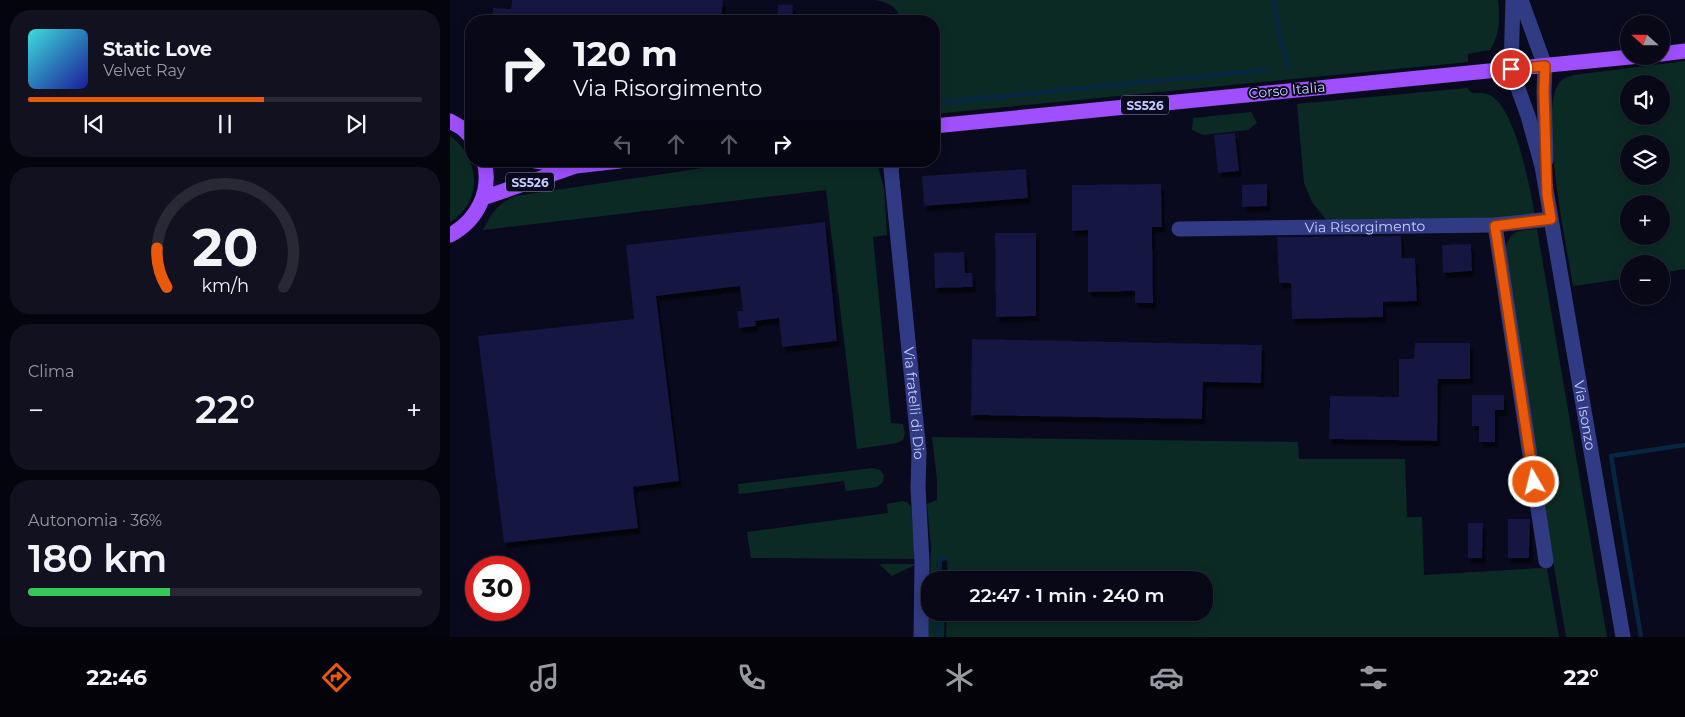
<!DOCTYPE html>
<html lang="it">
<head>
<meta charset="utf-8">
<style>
  body { margin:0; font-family:Montserrat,sans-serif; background:#111120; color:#f1f3f6; height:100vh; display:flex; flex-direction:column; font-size:19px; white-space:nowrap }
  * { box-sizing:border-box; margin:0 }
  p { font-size:16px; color:#989aa1 }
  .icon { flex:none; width:28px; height:28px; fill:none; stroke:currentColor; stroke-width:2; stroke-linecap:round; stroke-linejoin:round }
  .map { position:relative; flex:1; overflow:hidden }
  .drawer { display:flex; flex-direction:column; gap:10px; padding:10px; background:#04040d; width:450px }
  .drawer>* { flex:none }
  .top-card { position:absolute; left:15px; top:15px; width:475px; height:152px; border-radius:20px; box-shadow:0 2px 12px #0003,0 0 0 1px #292936; background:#080817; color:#f1f3f6; overflow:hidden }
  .needle { width:32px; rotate:291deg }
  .tools { position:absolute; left:1170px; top:15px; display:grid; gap:10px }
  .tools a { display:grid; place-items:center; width:50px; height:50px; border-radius:50%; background:#080817; box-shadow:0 2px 12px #0003,0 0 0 1px #292936; font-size:25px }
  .speed { position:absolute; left:15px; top:556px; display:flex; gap:10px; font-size:25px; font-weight:700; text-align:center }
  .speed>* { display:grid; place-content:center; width:65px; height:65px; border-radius:50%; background:#080817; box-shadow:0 2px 12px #0003,0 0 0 1px #292936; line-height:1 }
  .speed .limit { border:8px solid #d22; background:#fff; color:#111 }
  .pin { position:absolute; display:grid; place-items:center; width:42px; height:42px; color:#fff; margin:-21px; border:2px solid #fff; border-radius:50%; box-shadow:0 1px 5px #0007 }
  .me { position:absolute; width:55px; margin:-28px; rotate:352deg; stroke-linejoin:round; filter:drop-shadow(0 0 4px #0008) }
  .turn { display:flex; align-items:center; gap:18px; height:105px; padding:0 25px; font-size:22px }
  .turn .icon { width:65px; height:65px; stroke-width:2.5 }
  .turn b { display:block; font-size:35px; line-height:42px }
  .lanes { display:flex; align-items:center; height:48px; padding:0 25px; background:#0003; justify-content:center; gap:25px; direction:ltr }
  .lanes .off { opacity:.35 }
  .big { font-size:38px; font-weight:600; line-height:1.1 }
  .drawer .card { flex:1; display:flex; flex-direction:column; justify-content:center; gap:8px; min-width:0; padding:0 18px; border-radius:20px; background:#111120 }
  .drawer .dial { align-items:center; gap:0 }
  .dial svg { height:130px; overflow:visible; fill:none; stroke:#292936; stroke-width:7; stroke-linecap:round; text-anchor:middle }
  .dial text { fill:#f1f3f6; stroke:none }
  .song { display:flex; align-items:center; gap:15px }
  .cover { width:60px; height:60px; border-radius:8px; background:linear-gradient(135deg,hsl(180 70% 55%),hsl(240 70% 35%)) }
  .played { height:5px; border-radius:2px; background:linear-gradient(90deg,#ea580c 60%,#292936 60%) }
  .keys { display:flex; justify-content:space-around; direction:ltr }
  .heat { display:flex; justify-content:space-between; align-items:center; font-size:28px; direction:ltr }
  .charge { height:8px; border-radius:4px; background:linear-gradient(90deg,#34c759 36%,#292936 0) }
  .trip { position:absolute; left:471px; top:571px; width:292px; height:50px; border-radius:20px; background:#080817; box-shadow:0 2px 12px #0003,0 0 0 1px #292936; font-weight:600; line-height:50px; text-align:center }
  .menu { display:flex; height:80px; justify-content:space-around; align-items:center; background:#030309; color:#989aa1 }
  .menu .icon { width:35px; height:35px }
  .menu .active { color:#ea580c }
  .menu b { font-size:22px; color:#f1f3f6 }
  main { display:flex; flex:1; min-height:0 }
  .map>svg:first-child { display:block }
  .green { fill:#0c2a24; fill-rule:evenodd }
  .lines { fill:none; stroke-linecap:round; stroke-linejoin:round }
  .stream { stroke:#062642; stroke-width:4.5 }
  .building { fill:#151442; filter:url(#shadow) }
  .minor { stroke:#303b83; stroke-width:15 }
  .major { stroke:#9f4fff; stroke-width:15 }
  .route-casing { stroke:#983908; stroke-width:12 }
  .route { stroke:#ea580c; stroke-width:9 }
  .labels { text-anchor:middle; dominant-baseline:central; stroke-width:4; stroke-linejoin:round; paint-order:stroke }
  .shield { fill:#0a0a1f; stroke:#8f91bc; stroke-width:1 }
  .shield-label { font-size:12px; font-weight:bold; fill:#c8cbff }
  .street-label { font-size:14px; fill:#c8cbff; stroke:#0a0a1f }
</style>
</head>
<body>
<main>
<section class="drawer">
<div class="card">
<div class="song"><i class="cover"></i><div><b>Static Love</b><p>Velvet Ray</p></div></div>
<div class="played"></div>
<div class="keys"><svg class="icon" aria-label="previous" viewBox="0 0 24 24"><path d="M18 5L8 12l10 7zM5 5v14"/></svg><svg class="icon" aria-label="pause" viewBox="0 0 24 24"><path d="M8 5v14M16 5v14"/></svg><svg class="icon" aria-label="next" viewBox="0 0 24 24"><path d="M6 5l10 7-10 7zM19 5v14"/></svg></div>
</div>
<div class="card dial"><svg viewBox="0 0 100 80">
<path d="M14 69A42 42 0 1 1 86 69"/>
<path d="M14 69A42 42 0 0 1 8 45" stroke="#ea580c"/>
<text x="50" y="56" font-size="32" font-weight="700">20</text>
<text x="50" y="72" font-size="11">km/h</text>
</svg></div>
<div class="card"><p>Clima</p>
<div class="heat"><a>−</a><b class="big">22°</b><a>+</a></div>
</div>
<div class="card"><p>Autonomia · 36%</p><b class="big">180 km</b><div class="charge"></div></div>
</section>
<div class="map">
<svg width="1235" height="637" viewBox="0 0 1235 637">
  <defs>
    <filter id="shadow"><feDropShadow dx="3" dy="5.5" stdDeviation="1" flood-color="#0009"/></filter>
  </defs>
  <rect width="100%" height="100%" fill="#0a0a1f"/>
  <!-- green -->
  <path class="green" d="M425 0H1048C1050 19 1050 34 1040 50L1018 54V62L484 114V21H450C449 7 438 2 425 0Z
    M1235 61V269L1211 273V264H1179V278L1123 286C1117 246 1089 116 1108 85 1111 79 1117 77 1124 75ZM1179 84H1211V116H1179ZM1179 144H1211V176H1179ZM1179 204H1211V236H1179Z
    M1017 88 1022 93C1026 93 1032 92 1037 94 1065 102 1080 189 1085 216L1054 218 878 222 862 202 854 183 847 104Z
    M801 112 807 123 798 130 753 135 742 130 743 118Z
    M0 136C30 157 34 202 0 222Z
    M301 161H425L427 163 434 188 437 235 423 237 441 423 453 424 455 433 453 440 446 443 407 449 376 190 33 230C42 213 46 205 65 196Z
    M1087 229 1157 637H1116L1090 484 1055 252C1059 230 1067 231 1087 229Z
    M482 437 848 442 849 459H955L957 517H972L974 575 1091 568 1097 569 1109 637H496L497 613 755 612V580H498L497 557H488L487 580H480V612L487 613 486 637H478L481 547 477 504 487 500V479Z
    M423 468 430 470 434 475 433 482 427 487 396 491 394 481 289 494 288 484Z
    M453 501 458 503 461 507 466 559 301 558 297 532 438 513 437 504Z
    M429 564H464L465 565 442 576Z
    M490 613H495L494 637H489Z"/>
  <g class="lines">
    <!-- stream -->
    <path class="stream" d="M824 0 830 40 839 67
      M484 103 815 70
      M489 580 490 559 496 558
      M488 637 489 612
      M1191 637 1161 456 1235 445"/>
  </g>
  <!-- building -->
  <path class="building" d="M62 0H273L271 21H42L43 8 61 9Z
    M328 5H343L342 21H327Z
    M785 133 789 171 768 173 764 135Z
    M576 169 578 198 474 206 472 176Z
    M711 184 712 227H702L703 303H685V291L638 292V230L622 231V185Z
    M817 184V206L792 207V185Z
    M375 222 387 341 332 347 329 318 305 321 306 326 289 328 287 311H293L290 286 206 296 229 481 183 487 188 528 54 543 28 336 184 319 176 245Z
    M545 233H586V316L546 317Z
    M951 236 952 258H965L967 301 933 302V317L842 319 841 283H829L827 237Z
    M1021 244 1022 271 993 273 992 245Z
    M514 252 515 273H522L523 287 485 288 484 253Z
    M522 339 812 345 811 383 753 382 752 419 521 415Z
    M965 343H1020V379H988L987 441 879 439 880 396 949 397V359H964Z
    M1022 395H1054V410H1045V442H1029V426H1022Z
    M1058 519H1080L1079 558H1058Z
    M1018 523H1033L1032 558H1018Z"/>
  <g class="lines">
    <!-- minor -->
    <g class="minor">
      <path id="s1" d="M1063 0 1061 69 1078 116 1092 166 1173 637"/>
      <path d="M1071 0 1095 66 1094 91 1096 160"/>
      <path id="s2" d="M444 161 441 169 469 452 468 488 472 562 471 637"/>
      <path d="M1045 225 1096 561"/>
      <path id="s3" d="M729 229 1045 225 1101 219"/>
    </g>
    <!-- major -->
    <path class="major" d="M1211 54 1235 51
      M0 121 12 128 21 137
      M484 126 1190 56
      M85 161 122 166
      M33 198 126 166 170 161
      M0 235C27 221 42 191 34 161"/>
  </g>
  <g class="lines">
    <defs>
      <path id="route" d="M1061 69 1095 66 1094 91 1097 194 1101 219 1045 226 1084 482"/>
    </defs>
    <!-- route casing -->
    <use href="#route" class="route-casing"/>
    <!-- route -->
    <use href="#route" class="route"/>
  </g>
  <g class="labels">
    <!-- shield labels -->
    <g class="shield">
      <rect x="671" y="95.5" width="48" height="19" rx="4"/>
      <rect x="56" y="172.5" width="48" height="19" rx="4"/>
    </g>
    <g class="shield-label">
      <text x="695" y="105">SS526</text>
      <text x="80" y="182">SS526</text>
    </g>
    <!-- street labels -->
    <g class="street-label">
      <text transform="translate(837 90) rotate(-5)">Corso Italia</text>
      <text stroke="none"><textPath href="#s3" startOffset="186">Via Risorgimento</textPath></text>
      <text stroke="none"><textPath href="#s2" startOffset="244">Via fratelli di Dio</textPath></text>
      <text stroke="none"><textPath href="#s1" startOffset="424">Via Isonzo</textPath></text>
    </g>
  </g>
</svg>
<div class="tools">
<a><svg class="needle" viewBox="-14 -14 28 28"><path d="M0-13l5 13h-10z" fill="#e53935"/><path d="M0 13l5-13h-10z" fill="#989aa1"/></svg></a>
<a><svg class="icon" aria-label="sound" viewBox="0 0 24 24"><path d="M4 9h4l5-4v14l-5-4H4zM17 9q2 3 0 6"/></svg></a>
<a><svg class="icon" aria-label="layers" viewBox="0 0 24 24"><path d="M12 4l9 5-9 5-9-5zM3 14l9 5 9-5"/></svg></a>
<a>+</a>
<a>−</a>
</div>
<div class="speed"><div class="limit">30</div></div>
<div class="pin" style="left:1061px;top:69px;background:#d93025"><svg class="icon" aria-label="arrive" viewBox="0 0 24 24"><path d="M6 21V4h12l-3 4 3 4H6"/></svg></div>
<svg class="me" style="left:1084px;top:482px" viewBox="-20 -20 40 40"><circle r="17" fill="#ea580c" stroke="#fff" stroke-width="3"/><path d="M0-11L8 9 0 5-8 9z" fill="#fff"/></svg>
<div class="trip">22:47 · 1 min · 240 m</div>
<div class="top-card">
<div class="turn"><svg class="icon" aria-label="right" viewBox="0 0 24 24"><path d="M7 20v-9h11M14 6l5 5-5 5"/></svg><div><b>120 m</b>Via Risorgimento</div></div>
<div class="lanes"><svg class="icon off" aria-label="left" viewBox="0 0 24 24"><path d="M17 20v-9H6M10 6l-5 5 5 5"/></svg><svg class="icon off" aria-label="ahead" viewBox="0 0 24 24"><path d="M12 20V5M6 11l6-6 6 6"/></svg><svg class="icon off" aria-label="ahead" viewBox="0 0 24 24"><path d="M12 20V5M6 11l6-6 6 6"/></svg><svg class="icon" aria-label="right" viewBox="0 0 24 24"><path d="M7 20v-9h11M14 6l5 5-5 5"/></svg></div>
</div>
</div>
</main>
<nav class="menu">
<b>22:46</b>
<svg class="icon active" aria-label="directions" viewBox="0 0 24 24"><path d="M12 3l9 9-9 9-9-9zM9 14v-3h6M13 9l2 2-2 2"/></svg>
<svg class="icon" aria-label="music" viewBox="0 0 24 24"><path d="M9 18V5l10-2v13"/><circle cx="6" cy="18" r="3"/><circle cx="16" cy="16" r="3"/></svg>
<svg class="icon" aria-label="phone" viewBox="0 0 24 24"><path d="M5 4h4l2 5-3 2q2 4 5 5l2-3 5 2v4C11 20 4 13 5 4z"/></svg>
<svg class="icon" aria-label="climate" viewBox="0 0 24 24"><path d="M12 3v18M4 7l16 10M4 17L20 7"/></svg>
<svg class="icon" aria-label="car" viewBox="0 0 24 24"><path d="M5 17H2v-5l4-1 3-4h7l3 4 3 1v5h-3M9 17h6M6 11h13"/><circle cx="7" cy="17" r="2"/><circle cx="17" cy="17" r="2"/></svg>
<svg class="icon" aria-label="filters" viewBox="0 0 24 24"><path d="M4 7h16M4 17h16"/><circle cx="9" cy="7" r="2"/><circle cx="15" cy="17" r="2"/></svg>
<b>22°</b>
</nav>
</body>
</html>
